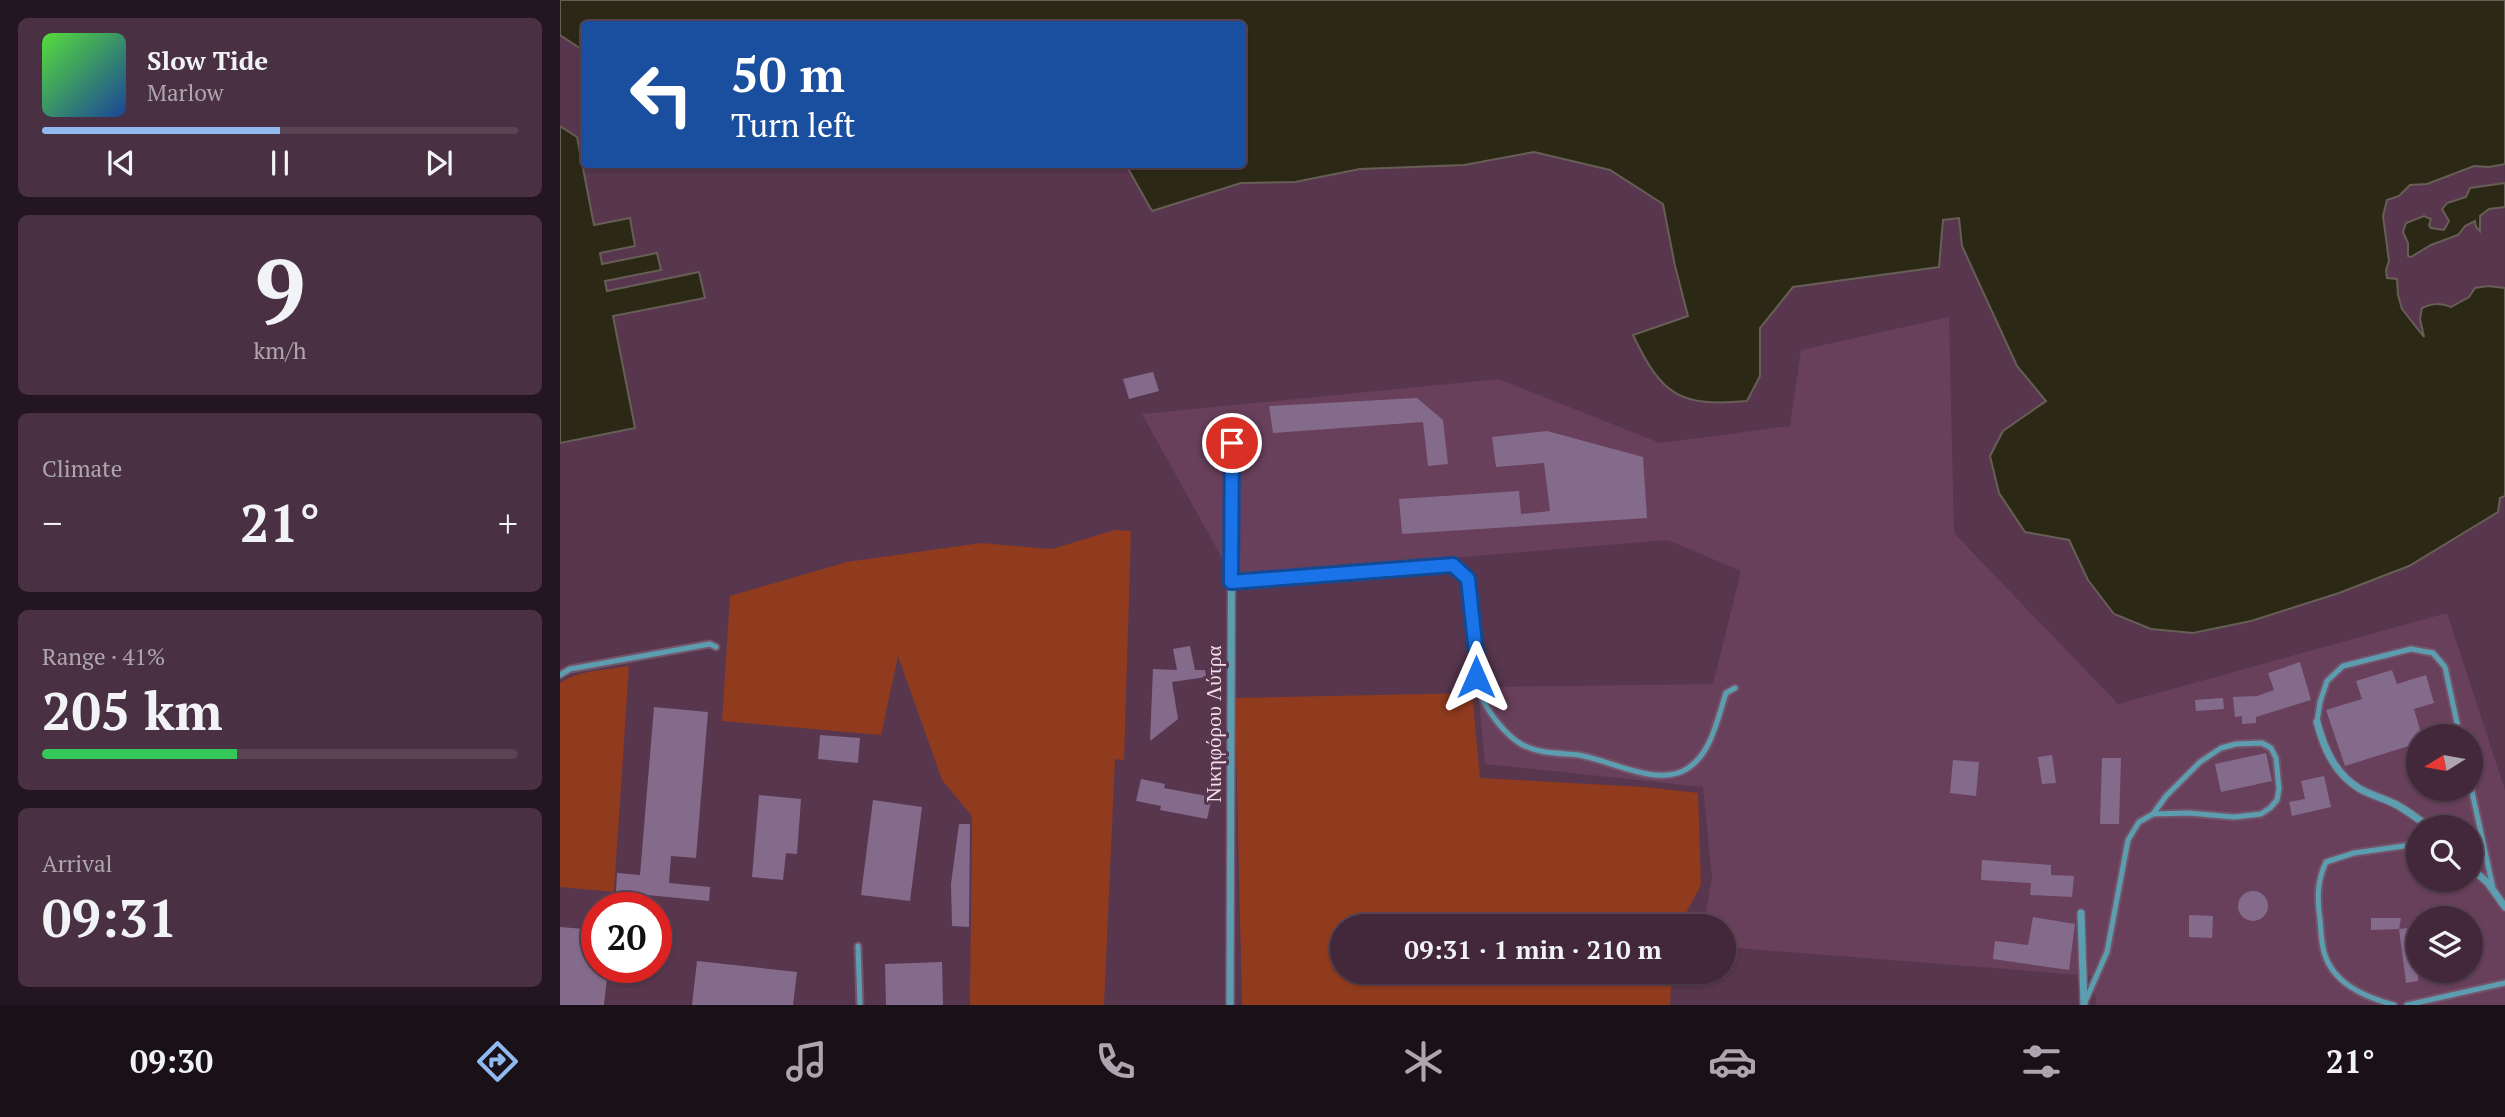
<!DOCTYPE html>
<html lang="en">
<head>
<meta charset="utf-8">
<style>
  body { margin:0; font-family:"PT Serif",serif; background:#493042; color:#f1f3f6; height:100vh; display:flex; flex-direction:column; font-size:26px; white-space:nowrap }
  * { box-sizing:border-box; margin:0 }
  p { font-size:23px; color:#aea6af }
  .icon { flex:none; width:38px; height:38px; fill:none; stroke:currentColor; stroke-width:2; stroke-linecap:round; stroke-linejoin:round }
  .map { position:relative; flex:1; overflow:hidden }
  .panel { display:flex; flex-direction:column; gap:18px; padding:18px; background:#241620; width:560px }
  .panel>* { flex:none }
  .banner { position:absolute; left:21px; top:21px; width:665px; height:147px; border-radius:7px; box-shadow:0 2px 5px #0004,0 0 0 2px #5a4454; background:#1a4fa0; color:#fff; overflow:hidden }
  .needle { width:46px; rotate:259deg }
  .buttons { position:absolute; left:1846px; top:724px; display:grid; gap:14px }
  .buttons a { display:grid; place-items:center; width:77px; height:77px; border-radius:50%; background:#42283a; box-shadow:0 2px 5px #0004,0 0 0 2px #5a4454; font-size:35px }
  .speed { position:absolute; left:21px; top:892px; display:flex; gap:14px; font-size:35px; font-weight:700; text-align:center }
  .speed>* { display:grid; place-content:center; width:91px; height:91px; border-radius:50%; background:#42283a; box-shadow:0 2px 5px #0004,0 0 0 2px #5a4454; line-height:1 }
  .speed .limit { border:10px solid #d22; background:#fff; color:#111 }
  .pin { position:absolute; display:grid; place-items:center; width:60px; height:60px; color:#fff; margin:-30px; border:4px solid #fff; border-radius:50%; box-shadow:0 2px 7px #0007 }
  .me { position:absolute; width:77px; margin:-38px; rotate:0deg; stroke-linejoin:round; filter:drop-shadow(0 0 5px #0008) }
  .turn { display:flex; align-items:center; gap:24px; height:147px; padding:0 35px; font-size:32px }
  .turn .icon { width:91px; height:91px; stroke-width:2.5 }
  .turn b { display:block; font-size:49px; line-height:60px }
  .big { font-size:52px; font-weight:700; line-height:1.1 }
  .panel .widget { flex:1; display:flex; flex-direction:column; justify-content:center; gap:10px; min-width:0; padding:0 24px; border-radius:10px; background:#493042 }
  .panel .dial { align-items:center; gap:0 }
  .dial b { font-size:91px; line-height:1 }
  .song { display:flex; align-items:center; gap:21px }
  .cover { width:84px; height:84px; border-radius:10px; background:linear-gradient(135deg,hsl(110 70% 55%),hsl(220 70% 35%)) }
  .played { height:7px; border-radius:4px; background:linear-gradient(90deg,#90b9f0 50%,#5a4454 50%) }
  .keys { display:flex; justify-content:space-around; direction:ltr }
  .heat { display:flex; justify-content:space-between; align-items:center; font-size:38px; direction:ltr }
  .charge { height:10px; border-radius:5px; background:linear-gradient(90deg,#34c759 41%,#5a4454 0) }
  .trip { position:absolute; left:770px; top:914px; width:406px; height:70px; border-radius:35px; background:#42283a; box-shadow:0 2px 5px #0004,0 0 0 2px #5a4454; font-weight:700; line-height:70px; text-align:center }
  .tab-bar { display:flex; height:112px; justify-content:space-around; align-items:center; background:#1a1017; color:#aea6af }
  .tab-bar .icon { width:49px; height:49px }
  .tab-bar .active { color:#90b9f0 }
  .tab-bar b { font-size:32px; color:#f1f3f6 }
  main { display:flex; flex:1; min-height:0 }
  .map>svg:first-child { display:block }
  .built { fill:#68405c; fill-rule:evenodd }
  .green { fill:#903b1e }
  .water { fill:#2c2816; stroke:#675e56; stroke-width:2 }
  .building { fill:#846b8c }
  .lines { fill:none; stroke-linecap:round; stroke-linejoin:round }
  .service-casing { stroke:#74546a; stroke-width:9 }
  .minor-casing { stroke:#74546a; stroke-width:10 }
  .service { stroke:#5c9daf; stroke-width:5 }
  .minor { stroke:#5c9daf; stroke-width:7 }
  .route-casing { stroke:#114b97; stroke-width:18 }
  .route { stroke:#1a73e8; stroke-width:12 }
  .labels { text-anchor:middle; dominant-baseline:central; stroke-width:6; stroke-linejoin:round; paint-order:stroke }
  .street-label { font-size:21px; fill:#f2ddea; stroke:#58364e }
</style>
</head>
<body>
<main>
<section class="panel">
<div class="widget">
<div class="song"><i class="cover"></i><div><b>Slow Tide</b><p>Marlow</p></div></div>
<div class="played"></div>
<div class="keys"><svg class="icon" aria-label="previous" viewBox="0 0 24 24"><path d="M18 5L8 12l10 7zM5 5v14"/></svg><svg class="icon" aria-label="pause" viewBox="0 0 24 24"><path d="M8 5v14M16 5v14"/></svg><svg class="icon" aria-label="next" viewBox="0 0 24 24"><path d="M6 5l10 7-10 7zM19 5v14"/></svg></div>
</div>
<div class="widget dial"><b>9</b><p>km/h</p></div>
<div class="widget"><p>Climate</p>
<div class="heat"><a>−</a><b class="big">21°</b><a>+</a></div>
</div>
<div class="widget"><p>Range · 41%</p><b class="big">205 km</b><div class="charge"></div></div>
<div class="widget"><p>Arrival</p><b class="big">09:31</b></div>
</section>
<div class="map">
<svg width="1945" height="1005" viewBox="0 0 1945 1005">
  <rect width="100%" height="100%" fill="#58364e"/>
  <!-- built -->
  <path class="built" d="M1389 317 1394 533 1558 704 1887 613 1945 790V1005H1536L1533 976 1164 947V926H1144L1152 877 1143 787 925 764 918 687 1153 684 1181 571 1108 540 672 576 582 414 939 379 1100 443 1230 426 1241 350ZM1858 737H1911V789H1858ZM1858 828H1911V880H1858ZM1858 919H1911V971H1858Z"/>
  <!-- green -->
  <path class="green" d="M555 530 571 531 564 760 555 759 544 1005H410L412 816 382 780 338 656 321 735 162 721 170 596 287 562 421 543 492 549Z
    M69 666 54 892 0 887V683C18 670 47 670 69 666Z
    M912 693 920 778 1085 787 1138 793 1141 885 1119 926H782V971H1112L1110 1005H682L675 698Z"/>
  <!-- water -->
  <path class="water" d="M0 0H1945V164L1929 167 1914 166 1867 184 1850 185 1839 196 1827 200 1823 216 1829 261 1826 270 1827 278 1837 279 1838 295 1842 309 1864 337 1860 319 1862 308C1873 303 1880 303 1891 307L1909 297 1915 288 1928 286 1945 288V496L1940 498 1938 512 1849 566 1779 593 1691 621 1633 633 1591 629 1554 614 1528 580 1509 540 1465 532 1439 493 1430 456 1443 431 1486 401 1457 366 1402 246 1399 218 1383 220 1379 267 1233 287 1200 328V376L1187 401C1120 407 1102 396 1073 335L1128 316 1115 266 1103 204 1050 170 974 152 904 165 800 169 735 182 681 183 592 211 566 165 682 164V24H24V51L0 35Z
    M0 126 17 137 34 225 70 218 75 246 40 253 42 264 97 253 101 270 45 281 47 291 139 272 145 298 53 316 75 428 0 443Z
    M1945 183V207L1929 209 1920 216V231L1916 227 1915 221 1905 226 1898 235 1871 245 1851 257 1848 256V243L1843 232 1846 223 1864 216 1871 219 1869 225 1871 228 1884 230 1889 221 1882 209 1887 203 1906 197 1910 188Z"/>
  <!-- building -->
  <path class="building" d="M593 372 599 391 569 399 563 379Z
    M857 398 883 420 888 464 868 466 863 422 713 433 709 406Z
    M987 431 1083 457 1087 518 842 534 839 499 959 491 961 514 990 511 984 463 936 467 932 437Z
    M630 646 635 670H645L646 677 612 682 618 719 590 741 593 669 617 670 613 649Z
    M1740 662 1751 700 1696 717V723L1682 724V716L1675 717 1673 697 1697 696 1714 690 1708 673Z
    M1832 670 1837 684 1866 675 1874 703 1854 709 1862 737H1858V743L1785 766 1766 710 1802 699 1796 681Z
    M1663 698 1664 709 1636 711 1635 700Z
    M94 707 148 712 136 858 111 856 109 883 150 887 149 901 56 892 57 873 80 875Z
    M260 735 300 738 298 763 258 759Z
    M1706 753 1712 781 1661 792 1655 764Z
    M1492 755 1496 783 1482 784 1478 757Z
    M1542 758H1561L1559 824H1540Z
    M1393 760 1419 762 1416 796 1390 793Z
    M1764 776 1771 807 1732 816 1729 802 1745 799 1741 781Z
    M581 779 605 784 604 788 652 797 647 819 600 810 601 806 576 801Z
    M199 795 241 799 237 854 226 853 223 880 192 877Z
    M313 800 362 807 350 901 301 895Z
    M399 824H410L409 927 392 926 391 884Z
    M1422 860 1491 865V875L1514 876 1512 897 1470 895 1471 883 1421 880Z
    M1678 906a15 15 0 1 1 30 0a15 15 0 1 1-30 0Z
    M1629 915 1653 916 1652 938 1629 937Z
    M1473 917 1515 924 1509 970 1433 959 1435 941 1468 945Z
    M1811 918H1841L1839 929 1811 930Z
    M0 927 37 930V968H48L44 1005H0Z
    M1858 927V981L1846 983 1839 929Z
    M137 961 237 972 233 1005H132Z
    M382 962 383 1005H326L325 964Z"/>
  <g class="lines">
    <defs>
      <path id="service" d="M671 582 893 565 908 579C912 603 916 628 916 653 917 670 916 684 923 700 931 716 946 735 961 744 979 754 1000 753 1019 755 1049 760 1093 785 1123 771 1151 757 1157 720 1166 693L1175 688
        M0 675 10 669 150 644 156 647
        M1757 722 1760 702 1767 681 1783 666 1851 649 1873 653 1885 667 1900 737
        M1911 787 1933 888
        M298 946 300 1005
        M1525 1002 1547 952 1568 840 1579 822 1593 814 1606 796 1640 762 1661 748 1676 744 1702 743 1711 748 1716 758 1719 789 1717 800 1710 808 1701 814 1674 817 1629 813 1593 814
        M1834 1005C1805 997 1773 984 1764 952 1761 942 1761 930 1760 920 1757 899 1757 881 1766 862L1794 853 1858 844
        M1847 1005 1945 983"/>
      <path id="minor" d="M1757 722C1764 749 1775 774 1800 789 1811 795 1823 798 1835 804 1847 810 1859 820 1871 828
        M1911 868 1928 883 1945 907
        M1521 913 1524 1005
        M670 1005 672 443"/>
    </defs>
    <!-- service casing -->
    <use href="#service" class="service-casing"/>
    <!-- minor casing -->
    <use href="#minor" class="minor-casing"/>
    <!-- service -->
    <use href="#service" class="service"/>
    <!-- minor -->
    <use href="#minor" class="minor"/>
  </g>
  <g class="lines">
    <defs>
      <path id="route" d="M672 443 671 582 893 565 908 579 916 653V677"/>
    </defs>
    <!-- route casing -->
    <use href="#route" class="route-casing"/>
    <!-- route -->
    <use href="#route" class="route"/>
  </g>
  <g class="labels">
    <!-- street labels -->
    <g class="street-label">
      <text transform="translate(653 724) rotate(-90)">Νικηφόρου Λύτρα</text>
    </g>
  </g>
</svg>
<div class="buttons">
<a><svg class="needle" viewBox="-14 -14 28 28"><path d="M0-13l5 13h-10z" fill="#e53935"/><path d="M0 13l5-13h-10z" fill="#aea6af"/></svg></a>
<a><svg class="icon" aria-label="search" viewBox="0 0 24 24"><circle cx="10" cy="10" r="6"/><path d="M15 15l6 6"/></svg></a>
<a><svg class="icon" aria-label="layers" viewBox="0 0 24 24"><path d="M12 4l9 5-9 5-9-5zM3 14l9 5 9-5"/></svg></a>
</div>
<div class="speed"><div class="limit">20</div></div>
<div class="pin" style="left:672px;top:443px;background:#d93025"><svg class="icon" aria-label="arrive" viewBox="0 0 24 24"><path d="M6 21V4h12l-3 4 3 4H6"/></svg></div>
<svg class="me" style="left:916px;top:677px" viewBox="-20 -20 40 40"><path d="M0-17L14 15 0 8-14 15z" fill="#1a73e8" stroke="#fff" stroke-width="4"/></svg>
<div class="trip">09:31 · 1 min · 210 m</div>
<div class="banner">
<div class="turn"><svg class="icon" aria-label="left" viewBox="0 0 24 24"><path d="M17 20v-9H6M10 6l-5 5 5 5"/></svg><div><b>50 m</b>Turn left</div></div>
</div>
</div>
</main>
<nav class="tab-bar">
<b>09:30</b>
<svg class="icon active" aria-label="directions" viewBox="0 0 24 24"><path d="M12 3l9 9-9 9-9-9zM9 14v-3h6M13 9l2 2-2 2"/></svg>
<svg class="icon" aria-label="music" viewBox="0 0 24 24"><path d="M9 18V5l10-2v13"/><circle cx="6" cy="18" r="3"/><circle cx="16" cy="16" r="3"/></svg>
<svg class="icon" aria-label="phone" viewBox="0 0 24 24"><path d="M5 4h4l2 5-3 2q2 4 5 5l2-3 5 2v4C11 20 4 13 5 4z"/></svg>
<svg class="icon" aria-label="climate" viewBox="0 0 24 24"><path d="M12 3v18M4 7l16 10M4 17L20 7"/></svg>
<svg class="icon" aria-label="car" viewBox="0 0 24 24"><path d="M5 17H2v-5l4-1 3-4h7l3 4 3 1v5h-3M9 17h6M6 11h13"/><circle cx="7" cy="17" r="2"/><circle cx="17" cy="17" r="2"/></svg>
<svg class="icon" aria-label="filters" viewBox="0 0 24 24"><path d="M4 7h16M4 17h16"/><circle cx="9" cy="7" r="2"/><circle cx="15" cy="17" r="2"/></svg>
<b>21°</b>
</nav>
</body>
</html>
